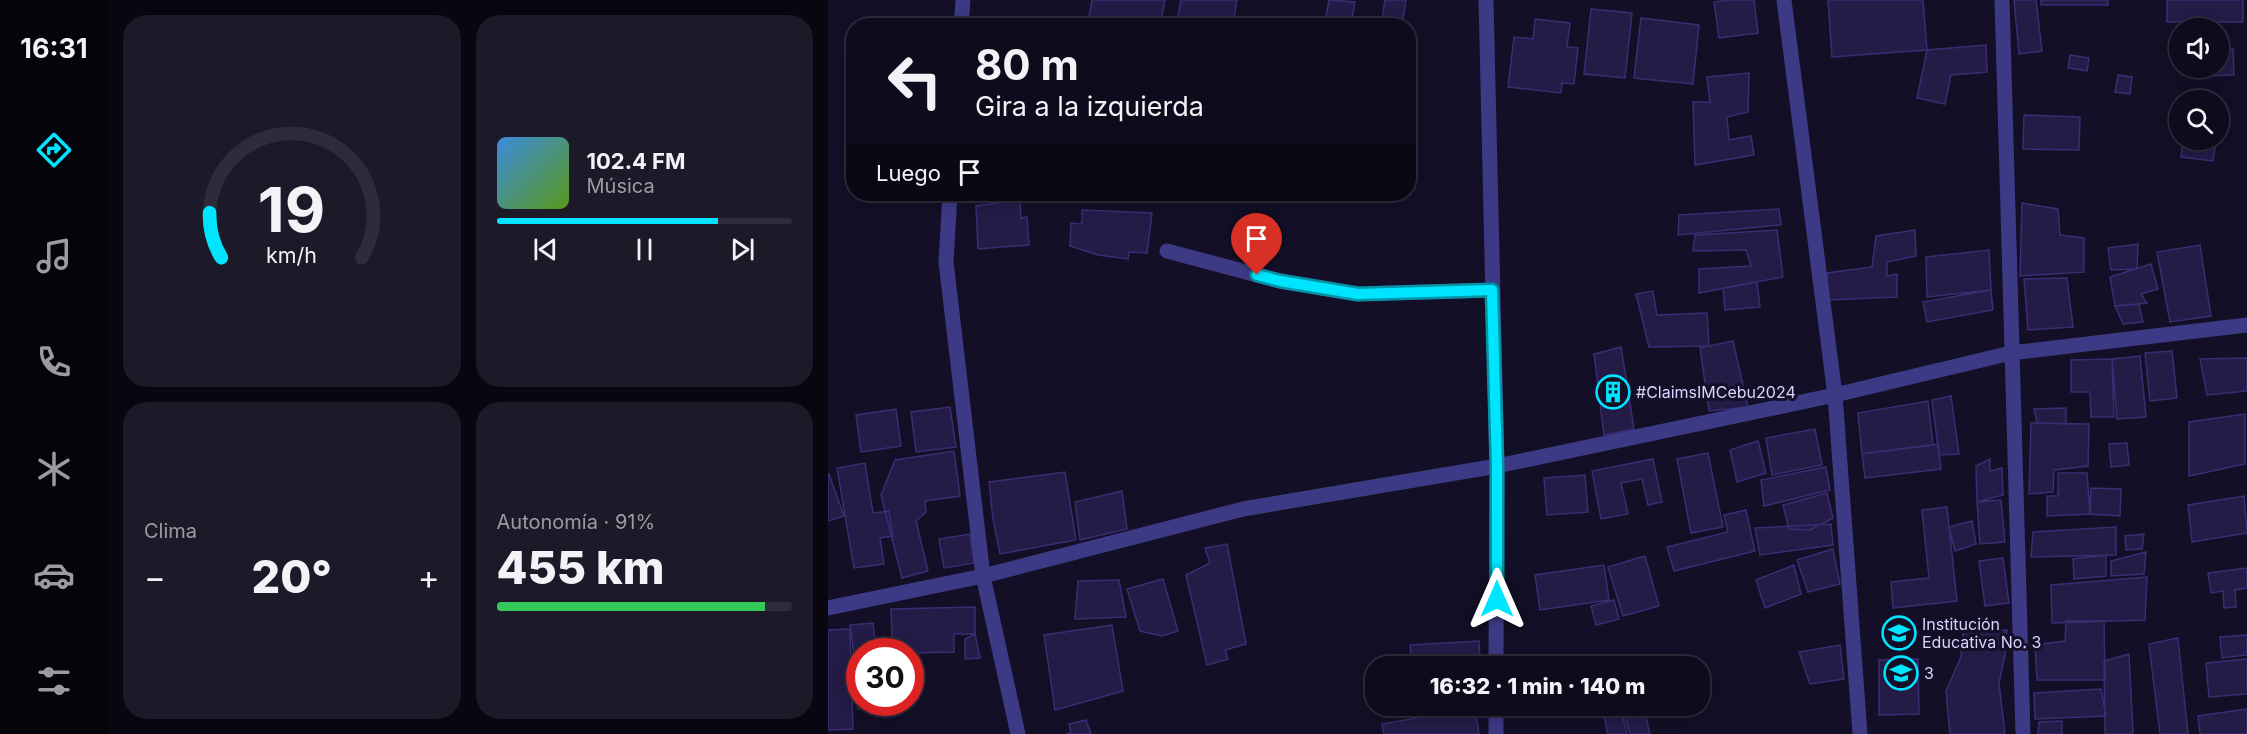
<!DOCTYPE html>
<html lang="es">
<head>
<meta charset="utf-8">
<style>
  body { margin:0; font-family:Inter,sans-serif; background:#1c1929; color:#f1f3f6; height:100vh; display:flex; flex-direction:column; font-size:22px; white-space:nowrap }
  * { box-sizing:border-box; margin:0 }
  p { font-size:20px; color:#9b9ba3 }
  .icon { flex:none; width:33px; height:33px; fill:none; stroke:currentColor; stroke-width:2; stroke-linecap:round; stroke-linejoin:round }
  .map { position:relative; flex:1; overflow:hidden }
  .side { display:flex; flex-direction:column; gap:15px; padding:15px; background:#08060f; width:720px }
  .side>* { flex:none }
  .top-card { position:absolute; left:18px; top:18px; width:570px; height:183px; border-radius:24px; box-shadow:0 3px 15px #0003,0 0 0 2px #2e2b3b; background:#0e0b1c; color:#f1f3f6; overflow:hidden }
  .buttons { position:absolute; left:1341px; top:18px; display:grid; gap:12px }
  .buttons a { display:grid; place-items:center; width:60px; height:60px; border-radius:50%; background:#0e0b1c; box-shadow:0 3px 15px #0003,0 0 0 2px #2e2b3b; font-size:30px }
  .speed { position:absolute; left:18px; top:638px; display:flex; gap:12px; font-size:30px; font-weight:700; text-align:center }
  .speed>* { display:grid; place-content:center; width:78px; height:78px; border-radius:50%; background:#0e0b1c; box-shadow:0 3px 15px #0003,0 0 0 2px #2e2b3b; line-height:1 }
  .speed .limit { border:9px solid #d22; background:#fff; color:#111 }
  .pin { position:absolute; display:grid; place-items:center; width:51px; height:51px; color:#fff; margin:-62px -26px; border-radius:50% 50% 50% 0; rotate:-45deg; box-shadow:0 0 6px #0007 }
  .pin .icon { rotate:45deg }
  .me { position:absolute; width:66px; margin:-33px; rotate:0deg; stroke-linejoin:round; filter:drop-shadow(0 0 4px #0008) }
  .turn { display:flex; align-items:center; gap:21px; height:126px; padding:0 30px; font-size:27px }
  .turn .icon { width:78px; height:78px; stroke-width:2.5 }
  .turn b { display:block; font-size:42px; line-height:51px }
  .then { display:flex; align-items:center; height:57px; padding:0 30px; background:#0003; gap:12px; font-size:22px }
  .big { font-size:45px; font-weight:800; line-height:1.1 }
  .side .tile { flex:1; display:flex; flex-direction:column; justify-content:center; gap:9px; min-width:0; padding:0 21px; border-radius:24px; background:#1c1929 }
  .side .dial { align-items:center; gap:0 }
  .dial svg { height:156px; overflow:visible; fill:none; stroke:#2e2b3b; stroke-width:7; stroke-linecap:round; text-anchor:middle }
  .dial text { fill:#f1f3f6; stroke:none }
  .song { display:flex; align-items:center; gap:18px }
  .cover { width:72px; height:72px; border-radius:9px; background:linear-gradient(135deg,hsl(210 70% 55%),hsl(90 70% 35%)) }
  .played { height:6px; border-radius:3px; background:linear-gradient(90deg,#00e5ff 75%,#2e2b3b 75%) }
  .keys { display:flex; justify-content:space-around; direction:ltr }
  .heat { display:flex; justify-content:space-between; align-items:center; font-size:33px; direction:ltr }
  .charge { height:9px; border-radius:4px; background:linear-gradient(90deg,#34c759 91%,#2e2b3b 0) }
  .side .tiles { flex:1; display:grid; gap:15px; grid-template-columns:repeat(2,1fr) }
  .trip { position:absolute; left:537px; top:656px; width:345px; height:60px; border-radius:24px; background:#0e0b1c; box-shadow:0 3px 15px #0003,0 0 0 2px #2e2b3b; font-weight:800; line-height:60px; text-align:center }
  main { display:flex; flex:1; min-height:0 }
  .tab-bar { display:flex; flex-direction:column; width:108px; justify-content:space-around; align-items:center; background:#06040b; color:#9b9ba3 }
  .tab-bar .icon { width:42px; height:42px }
  .tab-bar .active { color:#00e5ff }
  .tab-bar b { font-size:27px; color:#f1f3f6 }
  .map>svg:first-child { display:block }
  .building { fill:#241b47; stroke:#3b2d73; stroke-width:1.5 }
  .lines { fill:none; stroke-linecap:round; stroke-linejoin:round }
  .minor { stroke:#3d3a85; stroke-width:15 }
  .route-casing { stroke:#0095a6; stroke-width:15 }
  .route { stroke:#00e5ff; stroke-width:10 }
  .labels { text-anchor:middle; dominant-baseline:central; stroke-width:6; stroke-linejoin:round; paint-order:stroke }
  .poi-label { font-size:16px; fill:#d9d4ff; stroke:#130f26; text-anchor:start }
</style>
</head>
<body>
<main>
<nav class="tab-bar">
<b>16:31</b>
<svg class="icon active" aria-label="directions" viewBox="0 0 24 24"><path d="M12 3l9 9-9 9-9-9zM9 14v-3h6M13 9l2 2-2 2"/></svg>
<svg class="icon" aria-label="music" viewBox="0 0 24 24"><path d="M9 18V5l10-2v13"/><circle cx="6" cy="18" r="3"/><circle cx="16" cy="16" r="3"/></svg>
<svg class="icon" aria-label="phone" viewBox="0 0 24 24"><path d="M5 4h4l2 5-3 2q2 4 5 5l2-3 5 2v4C11 20 4 13 5 4z"/></svg>
<svg class="icon" aria-label="climate" viewBox="0 0 24 24"><path d="M12 3v18M4 7l16 10M4 17L20 7"/></svg>
<svg class="icon" aria-label="car" viewBox="0 0 24 24"><path d="M5 17H2v-5l4-1 3-4h7l3 4 3 1v5h-3M9 17h6M6 11h13"/><circle cx="7" cy="17" r="2"/><circle cx="17" cy="17" r="2"/></svg>
<svg class="icon" aria-label="filters" viewBox="0 0 24 24"><path d="M4 7h16M4 17h16"/><circle cx="9" cy="7" r="2"/><circle cx="15" cy="17" r="2"/></svg>
</nav>
<section class="side">
<div class="tiles">
<div class="tile dial"><svg viewBox="0 0 100 80">
<path d="M14 69A42 42 0 1 1 86 69"/>
<path d="M14 69A42 42 0 0 1 8 46" stroke="#00e5ff"/>
<text x="50" y="56" font-size="32" font-weight="700">19</text>
<text x="50" y="72" font-size="11">km/h</text>
</svg></div>
<div class="tile">
<div class="song"><i class="cover"></i><div><b>102.4 FM</b><p>Música</p></div></div>
<div class="played"></div>
<div class="keys"><svg class="icon" aria-label="previous" viewBox="0 0 24 24"><path d="M18 5L8 12l10 7zM5 5v14"/></svg><svg class="icon" aria-label="pause" viewBox="0 0 24 24"><path d="M8 5v14M16 5v14"/></svg><svg class="icon" aria-label="next" viewBox="0 0 24 24"><path d="M6 5l10 7-10 7zM19 5v14"/></svg></div>
</div>
<div class="tile"><p>Clima</p>
<div class="heat"><a>−</a><b class="big">20°</b><a>+</a></div>
</div>
<div class="tile"><p>Autonomía · 91%</p><b class="big">455 km</b><div class="charge"></div></div>
</div>
</section>
<div class="map">
<svg width="1419" height="734" viewBox="0 0 1419 734">
  <rect width="100%" height="100%" fill="#130f26"/>
  <!-- building -->
  <path class="building" d="M264 0H337L332 26H316L261 16Z
    M353 0H409L405 26H348Z
    M501 0 527 2 523 25 497 21Z
    M557 0H578L574 26H553Z
    M902 0H926L930 33 891 38 886 2Z
    M1000 0H1095L1099 50 1004 57Z
    M1186 0H1208L1214 51 1191 54Z
    M1213 0H1280V5H1213Z
    M1339 0H1415V22H1339Z
    M763 9 804 13 797 78 756 74Z
    M813 18 871 25 865 84 806 78Z
    M707 19 742 23 739 47 750 48 746 84 734 83 733 93 680 87 686 37 705 39Z
    M1158 45 1159 72 1123 75 1117 104 1089 98 1099 50Z
    M1405 49 1406 75 1375 76 1377 68H1390V50Z
    M1242 55 1261 58 1259 71 1240 68Z
    M921 73 920 112 899 117 901 140 923 136 926 155 867 165 865 102H882L879 77Z
    M1290 75 1304 77 1302 94 1287 92Z
    M1196 115 1252 117 1251 150 1195 149Z
    M1355 140H1388L1385 161 1353 157Z
    M192 200 193 218 199 217 201 245 150 249 148 206Z
    M1194 203 1230 209 1232 235 1256 238V272L1192 276Z
    M951 209 953 225 850 235 851 215Z
    M254 210 324 213 319 253 301 252 300 259 270 255 242 246 243 223 254 224Z
    M949 230 955 277 871 293V269L923 266 918 250 865 251 867 235Z
    M1087 230 1088 256 1059 262V276L1069 274V297L1000 300 999 273 1044 267 1048 236Z
    M1310 244 1309 269 1283 270 1280 248Z
    M1372 245 1383 316 1342 322 1329 252Z
    M1161 250 1163 290 1099 297 1098 257Z
    M1323 264 1330 289 1313 294 1319 303 1287 306 1282 277Z
    M1239 278 1245 327 1200 330 1196 279Z
    M929 282 932 307 897 310 895 288Z
    M1163 290 1165 310 1099 322 1095 302Z
    M825 291 829 315 879 313 881 346 821 347 808 294Z
    M1311 304 1315 322 1295 324 1287 306Z
    M905 341 920 407 881 411 872 348Z
    M793 347 806 429 776 435 766 354Z
    M1344 351 1349 398 1322 401 1317 353Z
    M1312 356 1318 417 1289 419 1284 359Z
    M1419 358V391L1379 395 1372 359Z
    M1284 359 1286 417H1263L1262 392H1243V360Z
    M1123 396 1131 454 1111 455 1104 400Z
    M1100 401 1105 445 1034 454 1030 413Z
    M122 407 128 447 88 452 83 412Z
    M1238 408V424L1209 423 1206 409Z
    M68 409 73 446 33 452 28 415Z
    M1417 414V464L1361 476V422Z
    M1203 423 1261 424 1260 466 1226 470 1225 492 1201 494Z
    M987 429 994 465 944 475 938 438Z
    M930 441 938 473 909 482 902 450Z
    M1299 443 1301 465 1283 467 1281 444Z
    M1110 444 1113 469 1037 478 1034 454Z
    M126 451 132 496 97 501 98 512 88 521 100 571 74 578 53 495 67 460Z
    M880 453 895 527 863 533 849 459Z
    M825 459 834 502 820 505 814 479 793 483 800 514 773 519 764 471Z
    M1162 459V471L1174 468 1175 495 1149 502 1148 466Z
    M37 463 45 513 61 511 65 536 52 538 56 564 26 568 9 468Z
    M998 467 1002 490 936 506 933 480Z
    M237 472 248 540 172 554 165 519 161 482Z
    M1230 473H1259L1262 514 1219 516V496H1230Z
    M1 474 16 516 0 521V474Z
    M757 475 760 512 719 515 716 478Z
    M1263 488 1293 489 1292 516 1262 514Z
    M294 491 299 529 252 540 247 502Z
    M999 493 1005 518 982 530 961 529 955 505Z
    M1416 496 1419 533 1364 542 1360 505Z
    M1173 500 1177 542 1152 544 1149 502Z
    M1119 507 1129 601 1065 608 1063 582 1101 578 1094 510Z
    M918 510 927 551 846 571 839 547 900 532 896 515Z
    M1144 521 1148 544 1127 551 1121 527Z
    M1003 524 1005 545 932 555 927 528Z
    M1288 527V555L1203 557 1205 532Z
    M142 534 146 563 116 568 111 539Z
    M1316 534 1314 549 1298 550 1297 536Z
    M399 544 418 644 397 650 400 659 379 665 358 575 382 563 377 548Z
    M1005 549 1012 584 980 592 969 560Z
    M1318 552 1316 574 1283 576V561Z
    M1278 555V576L1246 579 1245 559Z
    M817 556 831 606 795 616 780 567Z
    M1175 558 1181 603 1157 606 1151 561Z
    M776 565 781 600 712 610 707 575Z
    M966 565 973 594 937 608 928 580Z
    M1419 568V588L1407 590 1408 607 1396 608 1395 591 1383 593 1380 573Z
    M1319 577 1317 620 1224 623 1223 585Z
    M335 579 350 631 334 636 312 631 299 589Z
    M291 580 298 617 247 619 250 581Z
    M786 600 791 619 768 625 763 606Z
    M147 607V634H126V652L83 653 84 688 82 651H52V638H64L63 609Z
    M1238 621H1276L1277 680H1209L1207 645 1237 641Z
    M45 623 48 651H32V676L29 677 22 625Z
    M284 625 295 691 227 710 216 635Z
    M22 629 25 729 0 730V630Z
    M1179 630 1177 655 1171 683 1177 734H1122L1118 691 1133 657 1135 632Z
    M147 634 152 658 137 659V639Z
    M1419 635V655L1394 658 1392 637Z
    M1350 638 1360 734H1332L1321 644Z
    M651 641 652 663 584 666 582 645Z
    M1012 645 1016 679 982 684 971 652Z
    M1301 654 1305 734H1277L1276 661Z
    M1090 659 1091 714 1051 715V660Z
    M1419 659V694L1381 697 1378 663Z
    M29 677H32V702H56V708L30 709Z
    M1273 689 1278 716 1207 719 1206 693Z
    M788 705H792L799 734H780L774 708Z
    M794 705H815L822 734H802Z
    M647 708 651 734H556L554 724Z
    M1419 709V734H1372L1370 716Z
    M258 720 263 734H238L243 733 241 724Z
    M1234 721V734H1210L1211 722Z"/>
  <g class="lines">
    <!-- minor -->
    <path class="minor" d="M658 0 669 466 668 666
      M956 0 1007 395 1032 734
      M1174 0 1195 734
      M133 26 135 0
      M122 194 118 262 155 576 190 734
      M339 251 452 281 530 294 665 290
      M0 608 155 576 415 509 669 466 1007 395 1183 353 1419 325
      M668 734V705"/>
  </g>
  <g class="lines">
    <defs>
      <path id="route" d="M429 275 452 281 530 294 664 290 669 466V599"/>
    </defs>
    <!-- route casing -->
    <use href="#route" class="route-casing"/>
    <!-- route -->
    <use href="#route" class="route"/>
  </g>
  <!-- icons -->
  <defs>
    <symbol id="building-ring" viewBox="-11 -11 22 22"><circle r="9.5" fill="#130f26" stroke="#00e5ff" stroke-width="1.5"/><path d="M-4-6H4V6H1V3H-1V6H-4ZM-2.5-4.3h1.7v1.8h-1.7ZM.8-4.3h1.7v1.8H.8ZM-2.5-1h1.7V.8h-1.7ZM.8-1h1.7V.8H.8Z" fill="#00e5ff"/></symbol>
    <symbol id="school-ring" viewBox="-11 -11 22 22"><circle r="9.5" fill="#130f26" stroke="#00e5ff" stroke-width="1.5"/><path d="M0-5L7-2L0 1L-7-2ZM-4 1L0 2.5L4 1V4Q0 6-4 4Z" fill="#00e5ff"/></symbol>
  </defs>
  <g fill-rule="evenodd">
    <use href="#building-ring" x="766" y="373" width="38" height="38"/>
    <use href="#school-ring" x="1052" y="614" width="38" height="38"/>
    <use href="#school-ring" x="1054" y="654" width="38" height="38"/>
  </g>
  <g class="labels">
    <!-- poi labels -->
    <g class="poi-label">
      <text x="808" y="392">#ClaimsIMCebu2024</text>
      <text x="1094" y="624">Institución<tspan x="1094" dy="18">Educativa No. 3</tspan></text>
      <text x="1096" y="673">3</text>
    </g>
  </g>
</svg>
<div class="buttons">
<a><svg class="icon" aria-label="sound" viewBox="0 0 24 24"><path d="M4 9h4l5-4v14l-5-4H4zM17 9q2 3 0 6"/></svg></a>
<a><svg class="icon" aria-label="search" viewBox="0 0 24 24"><circle cx="10" cy="10" r="6"/><path d="M15 15l6 6"/></svg></a>
</div>
<div class="speed"><div class="limit">30</div></div>
<div class="pin" style="left:429px;top:275px;background:#d93025"><svg class="icon" aria-label="arrive" viewBox="0 0 24 24"><path d="M6 21V4h12l-3 4 3 4H6"/></svg></div>
<svg class="me" style="left:669px;top:599px" viewBox="-20 -20 40 40"><path d="M0-17L14 15 0 8-14 15z" fill="#00e5ff" stroke="#fff" stroke-width="4"/></svg>
<div class="trip">16:32 · 1 min · 140 m</div>
<div class="top-card">
<div class="turn"><svg class="icon" aria-label="left" viewBox="0 0 24 24"><path d="M17 20v-9H6M10 6l-5 5 5 5"/></svg><div><b>80 m</b>Gira a la izquierda</div></div>
<div class="then">Luego<svg class="icon" aria-label="arrive" viewBox="0 0 24 24"><path d="M6 21V4h12l-3 4 3 4H6"/></svg></div>
</div>
</div>
</main>
</body>
</html>
